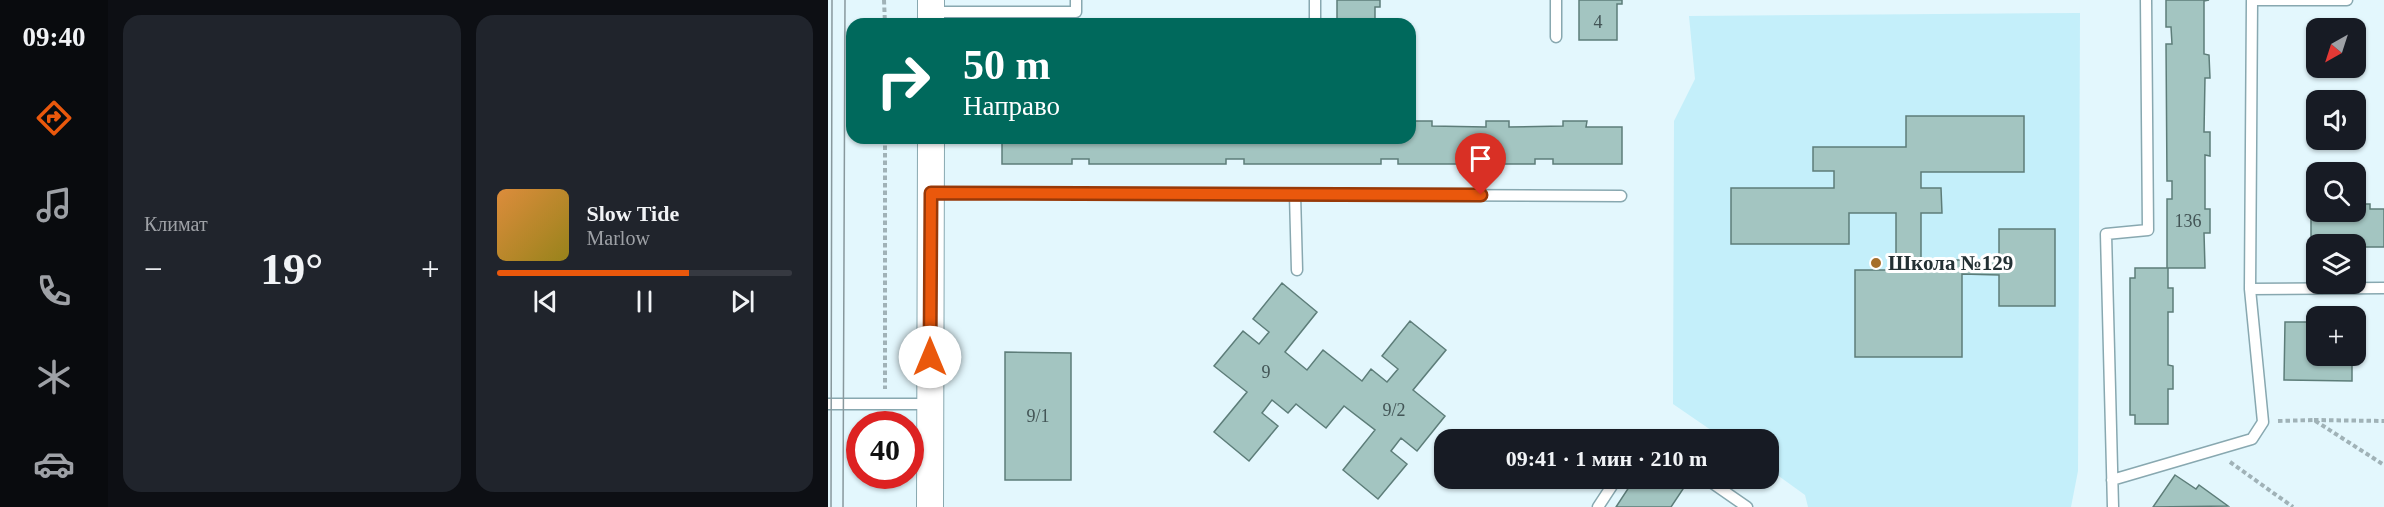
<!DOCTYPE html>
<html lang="ru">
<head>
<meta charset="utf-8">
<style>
  body { margin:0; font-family:"Times New Roman",serif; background:#20242c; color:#f1f3f6; height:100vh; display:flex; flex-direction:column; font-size:22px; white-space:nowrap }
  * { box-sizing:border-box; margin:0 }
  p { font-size:20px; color:#9ea1a6 }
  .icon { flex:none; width:33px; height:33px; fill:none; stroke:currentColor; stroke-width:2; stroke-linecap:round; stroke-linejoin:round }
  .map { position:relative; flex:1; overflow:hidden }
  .panel { display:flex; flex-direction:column; gap:15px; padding:15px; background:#0d0f14; width:720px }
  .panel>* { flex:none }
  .top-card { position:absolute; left:18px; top:18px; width:570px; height:126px; border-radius:18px; box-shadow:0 2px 4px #0004; background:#00695c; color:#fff; overflow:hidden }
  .needle { width:39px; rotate:219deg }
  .tools { position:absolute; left:1478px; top:18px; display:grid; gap:12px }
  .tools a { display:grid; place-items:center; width:60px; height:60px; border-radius:12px; background:#171b24; box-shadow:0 2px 4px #0004; font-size:30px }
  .speed { position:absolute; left:18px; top:411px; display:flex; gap:12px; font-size:30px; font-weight:700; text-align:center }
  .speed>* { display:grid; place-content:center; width:78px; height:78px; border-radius:50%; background:#171b24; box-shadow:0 2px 4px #0004; line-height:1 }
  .speed .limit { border:9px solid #d22; background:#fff; color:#111 }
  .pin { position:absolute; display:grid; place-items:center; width:51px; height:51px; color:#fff; margin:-62px -26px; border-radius:50% 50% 50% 0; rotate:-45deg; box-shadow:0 0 6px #0007 }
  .pin .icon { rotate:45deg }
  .me { position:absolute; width:66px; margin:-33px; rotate:0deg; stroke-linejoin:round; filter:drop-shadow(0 0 4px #0008) }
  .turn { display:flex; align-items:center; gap:21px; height:126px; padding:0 18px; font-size:27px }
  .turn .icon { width:78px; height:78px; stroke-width:2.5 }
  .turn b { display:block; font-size:42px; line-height:51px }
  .big { font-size:45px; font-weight:700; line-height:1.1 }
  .panel .tile { flex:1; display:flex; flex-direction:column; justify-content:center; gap:9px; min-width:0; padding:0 21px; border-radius:18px; background:#20242c }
  .song { display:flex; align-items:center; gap:18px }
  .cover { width:72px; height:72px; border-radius:9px; background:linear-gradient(135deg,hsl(30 70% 55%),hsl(50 70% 35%)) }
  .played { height:6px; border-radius:3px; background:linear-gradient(90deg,#ea580c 65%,#363941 65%) }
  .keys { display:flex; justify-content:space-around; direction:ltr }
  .heat { display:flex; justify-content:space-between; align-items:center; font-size:33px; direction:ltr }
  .panel .tiles { flex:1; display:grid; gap:15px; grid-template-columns:repeat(2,1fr) }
  .trip { position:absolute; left:606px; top:429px; width:345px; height:60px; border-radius:18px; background:#171b24; box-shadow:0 2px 4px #0004; font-weight:700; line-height:60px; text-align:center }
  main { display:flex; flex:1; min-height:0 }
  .tab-bar { display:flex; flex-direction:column; width:108px; justify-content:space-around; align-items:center; background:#090b0e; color:#9ea1a6 }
  .tab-bar .icon { width:42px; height:42px }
  .tab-bar .active { color:#ea580c }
  .tab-bar b { font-size:27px; color:#f1f3f6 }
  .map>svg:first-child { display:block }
  .built { fill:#c4effa }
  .building { fill:#a3c5c1; stroke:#5d7d79; stroke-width:1.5 }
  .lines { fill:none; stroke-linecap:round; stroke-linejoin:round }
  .service-casing { stroke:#88a8b0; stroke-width:13 }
  .tertiary-casing { stroke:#88a8b0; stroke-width:28 }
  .path { stroke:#a0b2b7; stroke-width:4; stroke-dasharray:4.5 3; stroke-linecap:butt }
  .service { stroke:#fff; stroke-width:10 }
  .tertiary { stroke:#fff; stroke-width:26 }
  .tram { stroke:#88989d; stroke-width:1.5 }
  .route-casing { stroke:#983908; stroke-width:15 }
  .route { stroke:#ea580c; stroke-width:10 }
  .poi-dot { fill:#a66f2b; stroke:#fff; stroke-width:2 }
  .labels { text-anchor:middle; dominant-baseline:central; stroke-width:6; stroke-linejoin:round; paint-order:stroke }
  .number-label { font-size:18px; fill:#435556 }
  .poi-label { font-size:21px; font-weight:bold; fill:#233033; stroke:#fff; text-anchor:start }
</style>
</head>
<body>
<main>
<nav class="tab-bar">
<b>09:40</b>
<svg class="icon active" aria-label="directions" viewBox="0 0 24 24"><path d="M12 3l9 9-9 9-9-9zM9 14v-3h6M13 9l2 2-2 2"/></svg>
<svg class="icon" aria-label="music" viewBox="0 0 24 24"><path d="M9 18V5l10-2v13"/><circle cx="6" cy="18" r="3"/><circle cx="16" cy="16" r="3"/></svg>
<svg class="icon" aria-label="phone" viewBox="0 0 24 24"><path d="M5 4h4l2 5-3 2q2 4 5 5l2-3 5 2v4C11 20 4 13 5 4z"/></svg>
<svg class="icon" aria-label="climate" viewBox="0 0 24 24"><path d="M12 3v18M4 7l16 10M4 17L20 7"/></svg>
<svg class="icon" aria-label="car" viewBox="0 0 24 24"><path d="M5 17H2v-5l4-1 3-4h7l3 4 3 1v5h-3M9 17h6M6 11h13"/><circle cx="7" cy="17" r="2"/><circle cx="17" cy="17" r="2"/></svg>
</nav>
<section class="panel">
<div class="tiles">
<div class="tile"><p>Климат</p>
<div class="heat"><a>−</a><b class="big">19°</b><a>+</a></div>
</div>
<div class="tile">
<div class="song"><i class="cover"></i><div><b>Slow Tide</b><p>Marlow</p></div></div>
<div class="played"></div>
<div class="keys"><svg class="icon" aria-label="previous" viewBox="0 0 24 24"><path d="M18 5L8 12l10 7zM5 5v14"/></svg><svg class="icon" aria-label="pause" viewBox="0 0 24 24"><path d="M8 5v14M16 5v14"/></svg><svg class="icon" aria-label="next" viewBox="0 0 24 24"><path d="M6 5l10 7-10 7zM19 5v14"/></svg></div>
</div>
</div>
</section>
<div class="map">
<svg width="1556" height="507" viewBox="0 0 1556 507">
  <rect width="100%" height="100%" fill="#e3f7fd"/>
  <!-- built -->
  <path class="built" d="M1252 13 1250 471 1243 507H980L977 495 941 469 940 440 896 439 845 404 846 121 867 79 861 16Z"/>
  <!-- building -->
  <path class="building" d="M509 0H552V7H547V24H509Z
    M751 0H794V4H789V40H751Z
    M1338 0H1381L1376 1V54L1381 55 1382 78H1377L1376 132H1382V156L1377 155V209H1382V233H1376L1377 268H1340V288H1345V312H1340V365L1345 366V389H1340V424H1307V415H1302V278H1307V268H1339V199H1344V181H1339L1338 44H1344L1343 27H1338Z
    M1078 116H1196V172H1093V188H1113L1114 213H1093V260H1171V229H1227V306H1171V275L1134 274V357H1027V270H1068V213H1021V244H903V188H1006V171H985V147H1078Z
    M582 121H604V126L658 127V121H681V127L735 126V121H759L758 127H794V164H725V159H707V164H570V159H553V164H416V159H398V164H261V159H244V164H174V138H582Z
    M1527 204H1542V209H1556V247H1527V244H1488V247H1483V209H1488V212H1527Z
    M454 283 489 312 457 352 479 370 495 350 534 381 543 369 559 382 570 369 554 356 582 321 618 350 585 390 617 416 589 451 573 438 563 451 579 464 550 499 515 470 547 430 516 406 498 428 468 404 460 413 444 400 434 413 450 426 421 461 386 432 419 392 386 366 415 331 431 344 441 332 425 319Z
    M1457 322H1488V356H1524V381L1456 380Z
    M177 352 243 353V480H177Z
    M1347 475 1368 489 1371 485 1400 506 1325 507Z
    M807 478H852L859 483 843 507H788Z"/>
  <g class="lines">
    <defs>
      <path id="service" d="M487 0V24
        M1424 0H1519
        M103 12H248V0
        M728 37V0
        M103 193 793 196
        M467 194 469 270
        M1422 289 1556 288
        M0 404H102
        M816 440 817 438 819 440
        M877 478 919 507
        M1284 480 1424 439 1435 422 1422 289 1424 1
        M770 507 789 478
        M1285 507 1278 234 1320 230 1318 0"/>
      <path id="tertiary" d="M103 0V24
        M102 507 103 138"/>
    </defs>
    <!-- service casing -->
    <use href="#service" class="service-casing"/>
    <!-- tertiary casing -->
    <use href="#tertiary" class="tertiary-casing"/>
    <!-- path -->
    <path class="path" d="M56 0 57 24
      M57 138V389
      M1486 420 1556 421
      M1450 421 1486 420 1556 465
      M1402 462 1465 507"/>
    <!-- service -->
    <use href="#service" class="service"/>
    <!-- tertiary -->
    <use href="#tertiary" class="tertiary"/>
    <!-- tram -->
    <path class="tram" d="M3 507 4 0
      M15 507 17 0"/>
  </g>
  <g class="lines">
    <defs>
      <path id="route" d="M102 357 103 193 653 195"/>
    </defs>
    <!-- route casing -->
    <use href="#route" class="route-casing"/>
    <!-- route -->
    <use href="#route" class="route"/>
  </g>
  <!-- markers -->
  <circle class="poi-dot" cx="1048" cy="263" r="6"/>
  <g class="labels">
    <!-- number labels -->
    <g class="number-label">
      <text x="770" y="22">4</text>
      <text x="1360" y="221">136</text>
      <text x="438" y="372">9</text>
      <text x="566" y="410">9/2</text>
      <text x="210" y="416">9/1</text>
    </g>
    <!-- poi labels -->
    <g class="poi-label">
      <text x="1060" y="263">Школа №129</text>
    </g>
  </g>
</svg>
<div class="tools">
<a><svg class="needle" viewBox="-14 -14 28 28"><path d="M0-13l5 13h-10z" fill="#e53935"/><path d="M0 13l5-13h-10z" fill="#9ea1a6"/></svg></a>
<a><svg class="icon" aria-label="sound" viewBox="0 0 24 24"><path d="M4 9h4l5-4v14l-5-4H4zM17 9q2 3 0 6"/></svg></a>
<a><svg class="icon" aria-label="search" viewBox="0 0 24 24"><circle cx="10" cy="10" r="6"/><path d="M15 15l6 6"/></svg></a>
<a><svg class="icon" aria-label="layers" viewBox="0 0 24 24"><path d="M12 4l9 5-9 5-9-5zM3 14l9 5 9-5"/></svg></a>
<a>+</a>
</div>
<div class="speed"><div class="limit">40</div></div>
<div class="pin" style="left:653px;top:195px;background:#d93025"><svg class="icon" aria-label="arrive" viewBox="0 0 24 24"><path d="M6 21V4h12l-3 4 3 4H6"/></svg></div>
<svg class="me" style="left:102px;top:357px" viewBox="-20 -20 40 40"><circle r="19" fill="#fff"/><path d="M0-13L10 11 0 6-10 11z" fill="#ea580c"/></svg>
<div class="trip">09:41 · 1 мин · 210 m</div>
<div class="top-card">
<div class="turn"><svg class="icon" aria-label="right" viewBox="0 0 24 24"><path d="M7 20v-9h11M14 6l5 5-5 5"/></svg><div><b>50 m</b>Направо</div></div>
</div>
</div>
</main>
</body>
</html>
